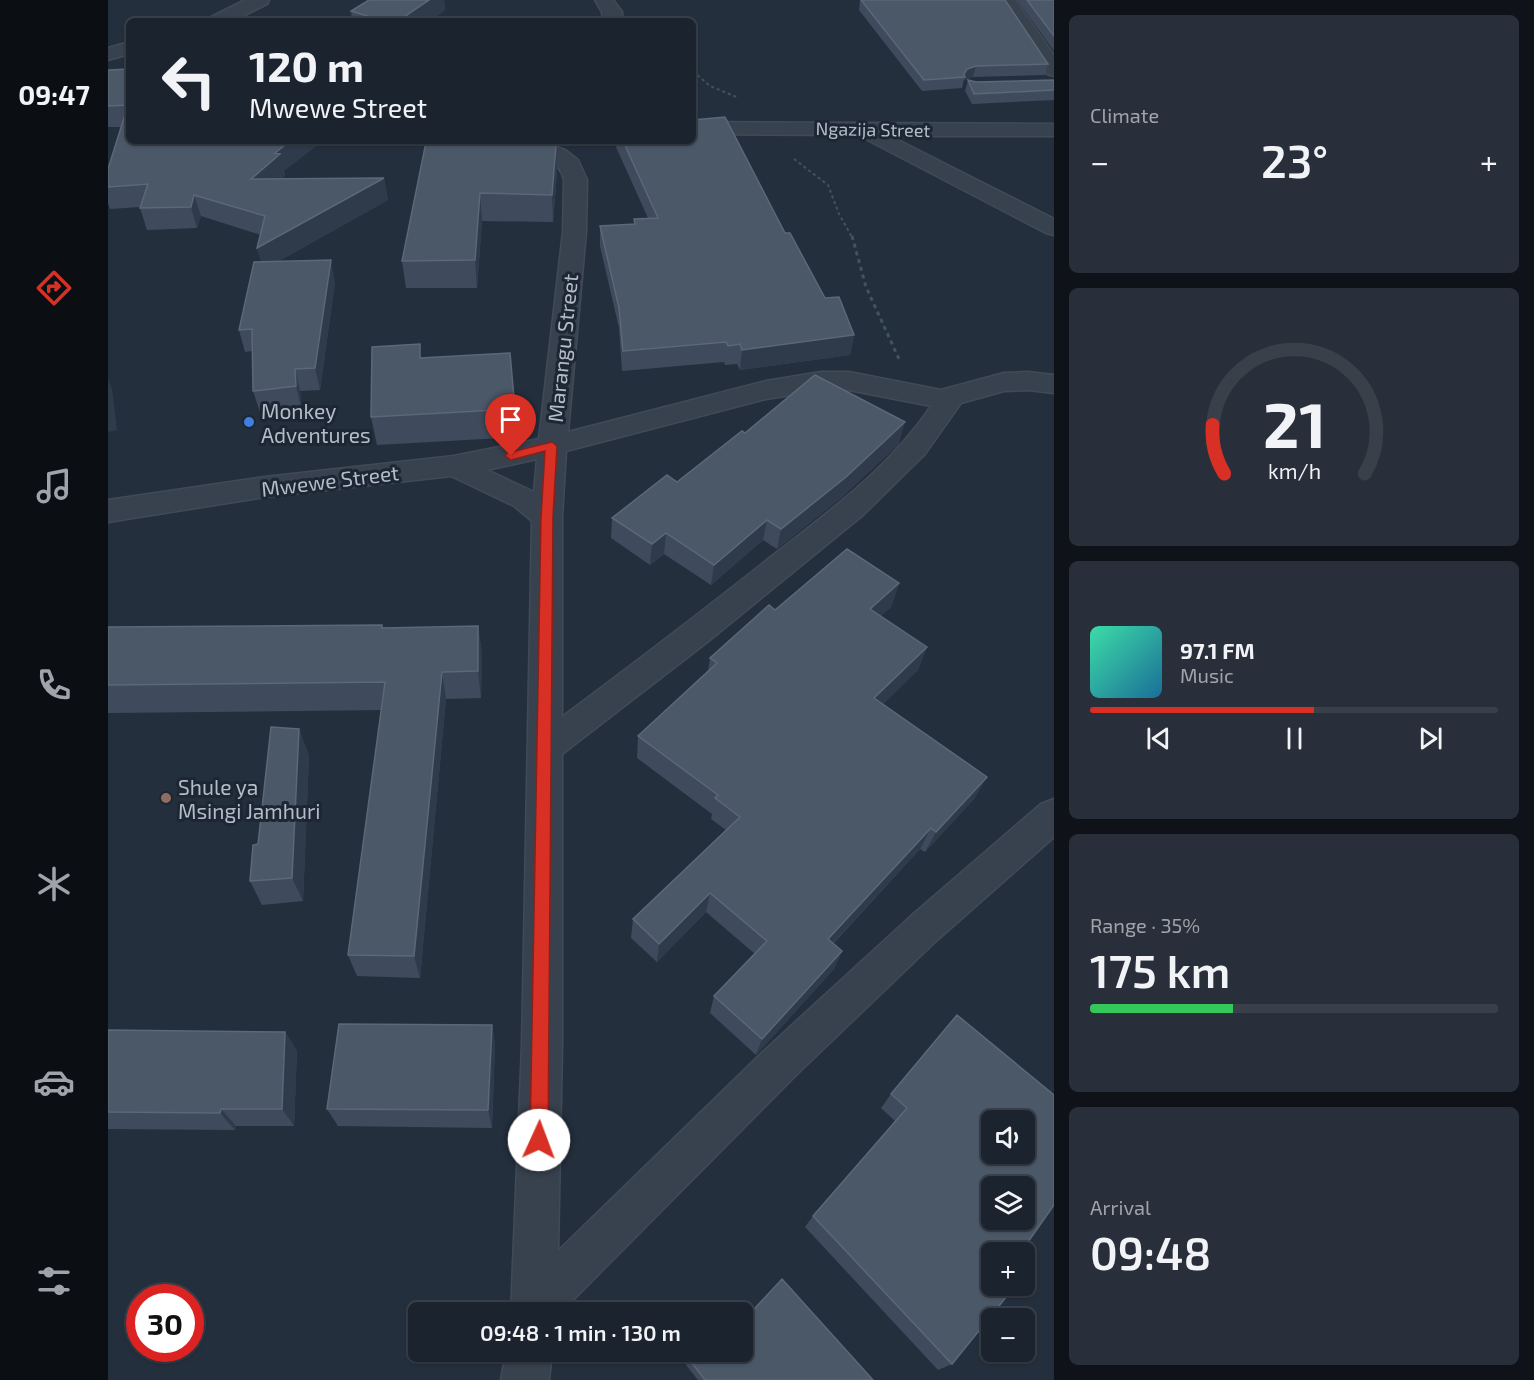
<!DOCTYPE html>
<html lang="en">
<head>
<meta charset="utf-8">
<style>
  body { margin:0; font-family:"Exo 2",sans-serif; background:#282f3a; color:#f1f3f6; height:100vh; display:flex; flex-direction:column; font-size:22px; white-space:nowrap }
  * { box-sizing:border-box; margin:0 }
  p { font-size:20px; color:#a0a4aa }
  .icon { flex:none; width:33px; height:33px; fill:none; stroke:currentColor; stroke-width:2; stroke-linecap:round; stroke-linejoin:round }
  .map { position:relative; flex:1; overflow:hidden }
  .side { display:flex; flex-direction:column; gap:15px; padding:15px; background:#0f1319; width:480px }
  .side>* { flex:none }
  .banner { position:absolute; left:18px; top:18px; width:570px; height:126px; border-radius:9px; box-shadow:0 2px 4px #0004,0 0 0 2px #39404a; background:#1b232e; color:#f1f3f6; overflow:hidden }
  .fabs { position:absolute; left:873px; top:1110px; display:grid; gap:12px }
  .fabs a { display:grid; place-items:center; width:54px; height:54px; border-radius:9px; background:#1b232e; box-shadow:0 2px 4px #0004,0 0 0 2px #39404a; font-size:30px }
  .speed { position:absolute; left:18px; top:1284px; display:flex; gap:12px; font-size:30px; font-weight:700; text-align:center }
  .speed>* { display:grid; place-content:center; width:78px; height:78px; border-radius:50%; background:#1b232e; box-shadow:0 2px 4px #0004,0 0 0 2px #39404a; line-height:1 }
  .speed .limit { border:9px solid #d22; background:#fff; color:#111 }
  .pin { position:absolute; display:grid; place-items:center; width:51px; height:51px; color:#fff; margin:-62px -26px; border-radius:50% 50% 50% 0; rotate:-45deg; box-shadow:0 0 6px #0007 }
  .pin .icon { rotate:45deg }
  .me { position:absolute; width:66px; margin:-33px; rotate:2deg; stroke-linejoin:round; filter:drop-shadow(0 0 4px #0008) }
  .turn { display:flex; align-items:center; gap:21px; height:126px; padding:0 24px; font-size:27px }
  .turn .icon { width:78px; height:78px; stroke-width:2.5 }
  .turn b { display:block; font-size:42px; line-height:51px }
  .big { font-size:45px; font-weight:600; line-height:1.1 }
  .side .card { flex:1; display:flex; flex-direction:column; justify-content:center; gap:9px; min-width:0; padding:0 21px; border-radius:9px; background:#282f3a }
  .side .dial { align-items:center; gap:0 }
  .dial svg { height:156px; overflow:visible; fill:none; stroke:#39404a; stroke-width:7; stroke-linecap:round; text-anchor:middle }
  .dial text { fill:#f1f3f6; stroke:none }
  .song { display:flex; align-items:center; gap:18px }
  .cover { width:72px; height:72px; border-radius:9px; background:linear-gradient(135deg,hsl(160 70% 55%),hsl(200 70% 35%)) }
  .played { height:6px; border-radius:3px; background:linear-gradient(90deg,#d93025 55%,#39404a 55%) }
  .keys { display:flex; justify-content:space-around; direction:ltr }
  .heat { display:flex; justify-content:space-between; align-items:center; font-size:33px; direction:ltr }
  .charge { height:9px; border-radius:4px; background:linear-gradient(90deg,#34c759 35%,#39404a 0) }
  .trip { position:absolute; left:300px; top:1302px; width:345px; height:60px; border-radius:9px; background:#1b232e; box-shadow:0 2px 4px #0004,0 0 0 2px #39404a; font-weight:600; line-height:60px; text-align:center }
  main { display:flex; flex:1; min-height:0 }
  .tab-bar { display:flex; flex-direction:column; width:108px; justify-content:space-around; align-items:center; background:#0b0e12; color:#a0a4aa }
  .tab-bar .icon { width:42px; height:42px }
  .tab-bar .on { color:#d93025 }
  .tab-bar b { font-size:27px; color:#f1f3f6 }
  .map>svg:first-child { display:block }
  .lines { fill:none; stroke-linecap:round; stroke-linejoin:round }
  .street-casing { stroke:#414a57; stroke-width:3 }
  .path-far1 { stroke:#3f5557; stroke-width:2; stroke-dasharray:3 3; stroke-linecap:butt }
  .path { stroke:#3f5557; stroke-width:3; stroke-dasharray:4 4; stroke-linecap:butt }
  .street { fill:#38414e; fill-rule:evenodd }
  .wall { fill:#3f4b5c }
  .shaded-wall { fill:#2f3b4b }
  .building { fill:#4b5868; stroke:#5c6777; stroke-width:1.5; fill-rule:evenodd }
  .route { fill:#d93025; stroke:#8d1f18; stroke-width:1.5 }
  .shop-dot { fill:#3f7fe0; stroke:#1d2633; stroke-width:2 }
  .education-dot { fill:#8d6e63; stroke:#1d2633; stroke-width:2 }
  .labels { text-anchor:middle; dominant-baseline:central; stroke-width:6; stroke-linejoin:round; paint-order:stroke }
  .far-street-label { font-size:18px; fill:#b4bcc9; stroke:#1d2633 }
  .street-label { font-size:21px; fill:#b4bcc9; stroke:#1d2633 }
  .poi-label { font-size:21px; fill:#b4bcc9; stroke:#1d2633; text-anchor:start }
</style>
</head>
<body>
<main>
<nav class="tab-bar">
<b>09:47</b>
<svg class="icon on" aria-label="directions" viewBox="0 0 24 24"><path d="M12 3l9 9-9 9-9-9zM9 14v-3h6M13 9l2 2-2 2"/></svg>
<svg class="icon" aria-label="music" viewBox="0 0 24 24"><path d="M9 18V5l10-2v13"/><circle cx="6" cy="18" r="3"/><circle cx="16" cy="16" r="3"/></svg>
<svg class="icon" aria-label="phone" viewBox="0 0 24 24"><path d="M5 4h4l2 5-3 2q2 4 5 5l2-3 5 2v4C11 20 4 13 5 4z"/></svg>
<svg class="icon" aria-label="climate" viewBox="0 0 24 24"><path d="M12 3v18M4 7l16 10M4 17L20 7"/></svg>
<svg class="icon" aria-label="car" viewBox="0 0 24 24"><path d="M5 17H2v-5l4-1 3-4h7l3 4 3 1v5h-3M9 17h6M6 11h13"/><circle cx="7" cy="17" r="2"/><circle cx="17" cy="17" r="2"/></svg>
<svg class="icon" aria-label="filters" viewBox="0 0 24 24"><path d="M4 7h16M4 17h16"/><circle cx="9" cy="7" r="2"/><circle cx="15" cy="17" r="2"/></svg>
</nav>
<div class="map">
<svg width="946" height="1380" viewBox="0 0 946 1380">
  <rect width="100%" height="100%" fill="#242f3e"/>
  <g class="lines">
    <defs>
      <path id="street" d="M137 0H161L159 4 125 21H100L103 17Z
        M487 0H505L514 12 515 21H495L494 12Z
        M889 0H907L946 55V76L939 74Z
        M21 42V54L0 60V48Z
        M585 122 946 124V136H782L946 219V235L938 233 750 135 585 134Z
        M397 141H432L457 150 470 160 479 180 478 232 460 432 658 381 713 372H741L833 390 896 373 920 372 946 375V393L920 390 896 391 853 403 817 454 755 515 598 643 454 754V1046L450 1251 659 1048 802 917 933 804 946 799V837L828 941 687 1076 453 1312H403L414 1046 424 521 406 506 343 476 157 497 0 522V500L157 477 346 456 431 439 455 232 456 180C451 155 421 152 400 146ZM713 390H741L823 406C782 467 722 511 664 556 595 611 525 664 454 717V517L458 451 658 399ZM429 459 426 492 379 470Z
        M398 1352H444L441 1380H393Z"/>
    </defs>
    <!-- street casing -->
    <use href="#street" class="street-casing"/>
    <!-- path-far1 -->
    <path class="path-far1" d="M585 71 602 86 631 98
      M686 159 720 185 731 214 744 237"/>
    <!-- path -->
    <path class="path" d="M744 236 758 287 791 359"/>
    <!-- street -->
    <use href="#street" class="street"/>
  </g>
  <!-- wall -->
  <path class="wall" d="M261 0H336L337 10 322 21H244L243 11Z
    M752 0H897L940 64 937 75 865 77 856 80 854 88 814 91 751 10Z
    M909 0H946V51Z
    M0 70 176 171 177 176 173 179 276 178 280 200 171 261 227 282 212 390 192 391 193 407 152 412 145 391 144 351 137 352 131 330 153 262V235L93 216 89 228 39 230 32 208V207L2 209 0 203V169L14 127H0Z
    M860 80 868 82 946 80V100L864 104 857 91Z
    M508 141H585L677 233 717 298 746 335 742 355 632 370 629 364 617 365 616 362 514 371 511 328 492 246V226L526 224V219L540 218 508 147Z
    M318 142 448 145 449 172 445 222 374 221 369 288H298L294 261Z
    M314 357 407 409 409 437 269 445 263 417Z
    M637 433 791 444 733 498 669 549 655 540 603 585 556 554 542 565 503 538 504 518 569 482Z
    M791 583 783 607 773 616 819 647 810 670 775 704 867 798 817 852 812 849 725 944 734 951 726 969 648 1055 602 1013 606 996 647 954 598 912 549 962 523 938 525 919 618 830 603 819 604 814 529 758 530 736 600 671 602 658 667 610Z
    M274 625 275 628 370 626 374 654 373 698 338 699 312 978 249 976 240 955 274 710 0 713V627Z
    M191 729 201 756 195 901 154 905 142 881 150 844Z
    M849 1015 884 1252 844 1364 830 1370 697 1227 705 1216 787 1121 773 1108 783 1094Z
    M384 1025 387 1044 384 1128 230 1126 219 1109Z
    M0 1030 177 1032 189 1051 186 1126H128L127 1130 0 1129Z
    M581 1359 765 1380H590L578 1365Z"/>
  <!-- shaded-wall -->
  <path class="shaded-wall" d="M321 0H336L337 10 322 21H290Z
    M868 66 865 77 856 80 857 77 856 74 859 69Z
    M182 141H215L176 171 177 176 148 201 143 179 167 153Z
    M448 145 449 172 445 222 444 195Z
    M276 178 280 200 155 270 149 248Z
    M372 193 374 221 369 288 367 260Z
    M86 195 93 216 89 228 83 207Z
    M223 260 227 282 212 390 207 368Z
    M746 335 742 355 632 370 634 350Z
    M187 369 192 391 193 407 188 386Z
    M0 379 4 389 9 430 0 432Z
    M797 422 791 444 733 498 669 549 673 529Z
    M659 520 655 540 603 585 606 565Z
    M558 533 556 554 542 565 544 544Z
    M791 583 783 607 755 632 762 609Z
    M370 626 374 654 373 698 370 671Z
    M819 647 810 670 758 721 766 698Z
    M334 672 338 699 312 978 306 956Z
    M191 729 201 756 195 901 184 878Z
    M879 777 867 798 817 852 828 832Z
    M823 828 812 849 712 957 720 939Z
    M602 893 598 912 549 962 551 944Z
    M734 951 726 969 648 1055 654 1039Z
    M384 1025 387 1044 384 1128 380 1110Z
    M177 1032 189 1051 186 1126 174 1109Z
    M113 1109 128 1126 127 1130 112 1113Z"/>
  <!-- building -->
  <path class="building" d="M261 0H321L290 21H276L243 11Z
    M753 0H897L940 64 868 66 859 69 856 74 857 77 816 80Z
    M919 0H946V36Z
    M21 69V141H182L167 153 172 154 143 179 276 178 149 248 157 216 86 195 83 207 32 208 40 184 0 187V169L20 105 0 106V70Z
    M860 80 868 82 946 80V90L866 94Z
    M617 117 677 233H682L717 298 731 297 746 335 634 350 632 344 620 346 618 342 515 351 511 308 492 226 527 224 526 219 550 218 515 141H585V120Z
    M318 142 448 145 444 195 372 193 367 260 294 261Z
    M223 260 207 368 187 369 188 386 145 391 144 329 131 330 146 262Z
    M312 344V358L402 353 407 409 263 417 264 347Z
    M707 375 797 422 738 477 673 529 659 520 606 565 558 533 544 544 504 518 559 475 569 482 634 431 637 433Z
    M739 549 791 583 762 609 819 647 766 698 879 777 828 832 823 828 720 939 734 951 654 1039 606 996 659 941 602 893 551 944 525 919 632 817 607 798 610 795 530 736 609 663 602 658 661 605 667 610Z
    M274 625V628L370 626V671L334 672 306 956 240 955 277 682 0 685V627Z
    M163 727 191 729 184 878 142 881 145 845 150 844Z
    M849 1015 946 1095V1205L913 1252H884V1286H897L903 1291 844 1364 705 1216 799 1108 783 1094ZM884 1120H916V1154H884ZM884 1186H916V1220H884Z
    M231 1024 384 1025 380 1110 219 1109Z
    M0 1030 177 1032 174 1109H113L112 1113 0 1112Z
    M674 1279 765 1380H597L581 1359 588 1352H634V1322Z"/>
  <!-- route -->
  <path class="route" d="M444 442 449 446 445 517 440 1140 437 1147 431 1149 425 1147 422 1140 433 517 437 451 403 460 397 456 399 453Z"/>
  <!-- markers -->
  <circle class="shop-dot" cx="141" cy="422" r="6"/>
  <circle class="education-dot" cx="58" cy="798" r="6"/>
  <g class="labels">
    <!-- far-street labels -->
    <g class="far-street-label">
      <text transform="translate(765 129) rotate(1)">Ngazija Street</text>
    </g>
    <!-- street labels -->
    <g class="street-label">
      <text transform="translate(454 348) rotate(-84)">Marangu Street</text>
      <text transform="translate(222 480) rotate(-7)">Mwewe Street</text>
    </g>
    <!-- poi labels -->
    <g class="poi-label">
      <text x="153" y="410">Monkey<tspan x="153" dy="24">Adventures</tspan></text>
      <text x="70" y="786">Shule ya<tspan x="70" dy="24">Msingi Jamhuri</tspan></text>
    </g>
  </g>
</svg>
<div class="fabs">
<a><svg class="icon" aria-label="sound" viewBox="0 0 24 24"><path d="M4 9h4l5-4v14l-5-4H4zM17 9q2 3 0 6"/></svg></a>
<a><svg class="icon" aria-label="layers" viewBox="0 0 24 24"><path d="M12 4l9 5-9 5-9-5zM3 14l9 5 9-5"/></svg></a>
<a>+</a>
<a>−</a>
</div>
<div class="speed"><div class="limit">30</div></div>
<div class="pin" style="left:403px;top:456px;background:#d93025"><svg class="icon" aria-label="arrive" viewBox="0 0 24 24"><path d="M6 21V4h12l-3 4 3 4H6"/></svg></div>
<svg class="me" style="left:431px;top:1140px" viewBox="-20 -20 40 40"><circle r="19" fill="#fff"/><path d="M0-13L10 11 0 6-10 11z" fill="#d93025"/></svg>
<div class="trip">09:48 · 1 min · 130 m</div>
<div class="banner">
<div class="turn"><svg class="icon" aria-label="left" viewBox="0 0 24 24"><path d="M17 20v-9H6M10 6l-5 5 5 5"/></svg><div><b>120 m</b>Mwewe Street</div></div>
</div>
</div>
<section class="side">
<div class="card"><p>Climate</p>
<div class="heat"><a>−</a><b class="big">23°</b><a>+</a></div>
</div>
<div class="card dial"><svg viewBox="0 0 100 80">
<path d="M14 69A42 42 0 1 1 86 69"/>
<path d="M14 69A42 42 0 0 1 8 44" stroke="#d93025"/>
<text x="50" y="56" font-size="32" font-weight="700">21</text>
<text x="50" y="72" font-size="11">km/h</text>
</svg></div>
<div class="card">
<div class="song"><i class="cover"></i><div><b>97.1 FM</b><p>Music</p></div></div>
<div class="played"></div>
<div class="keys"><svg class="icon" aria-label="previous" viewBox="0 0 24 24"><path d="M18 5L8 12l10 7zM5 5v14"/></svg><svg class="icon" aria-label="pause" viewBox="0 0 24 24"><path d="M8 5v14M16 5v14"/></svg><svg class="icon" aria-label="next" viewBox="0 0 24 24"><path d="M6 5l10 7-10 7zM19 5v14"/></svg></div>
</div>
<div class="card"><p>Range · 35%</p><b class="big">175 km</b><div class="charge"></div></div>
<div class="card"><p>Arrival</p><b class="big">09:48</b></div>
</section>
</main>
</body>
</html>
